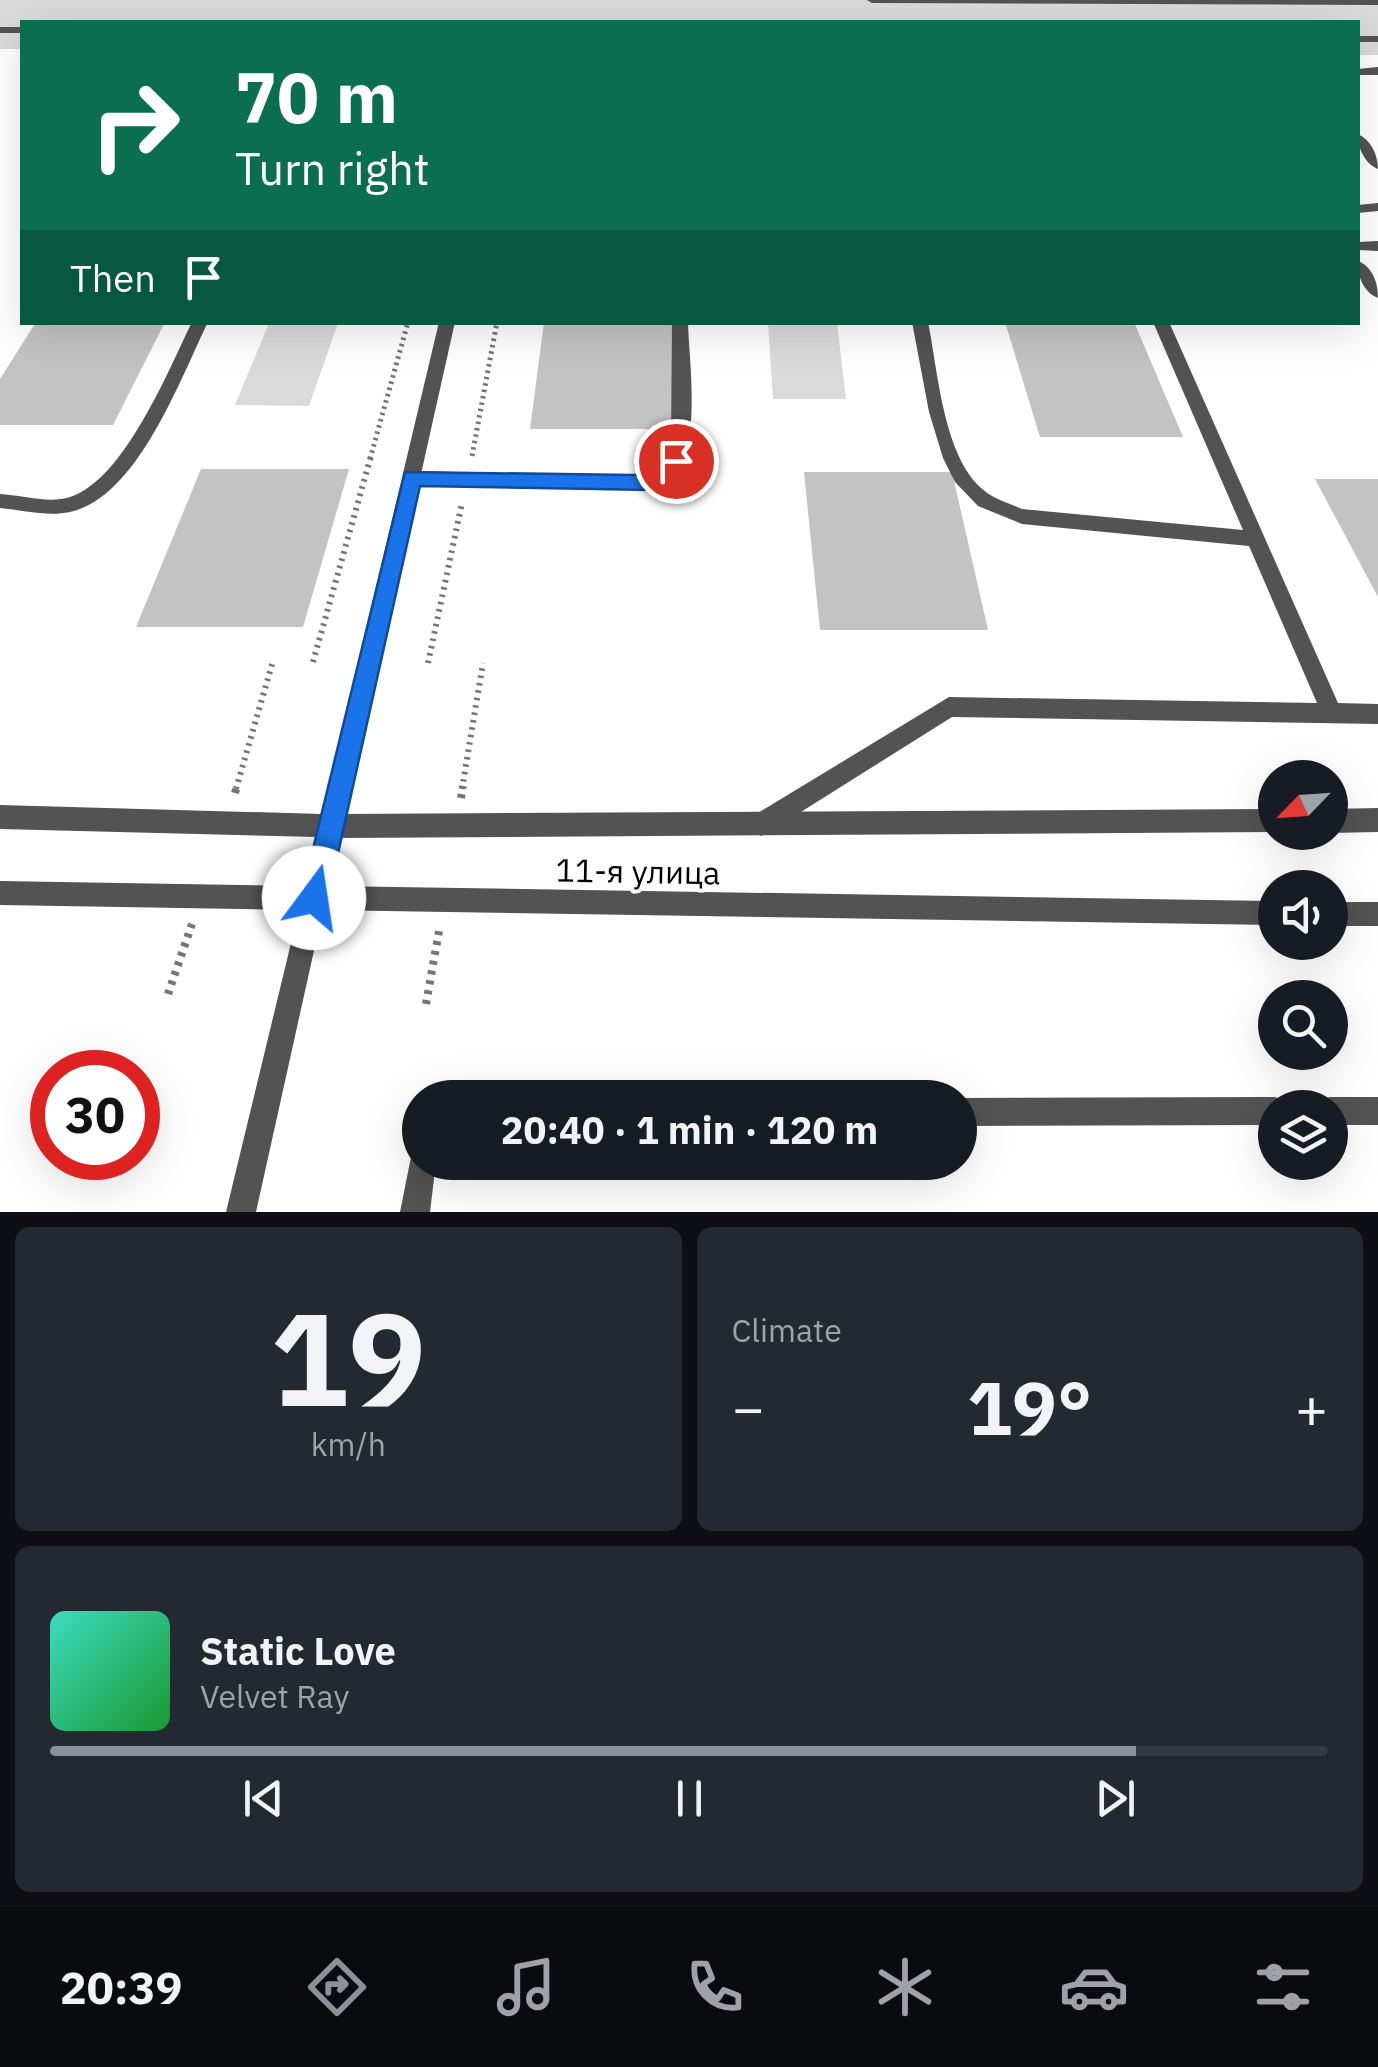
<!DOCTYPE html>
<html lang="en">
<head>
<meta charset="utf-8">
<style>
  body { margin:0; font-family:"IBM Plex Sans",sans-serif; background:#242831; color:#f1f3f6; height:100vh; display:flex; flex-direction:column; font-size:38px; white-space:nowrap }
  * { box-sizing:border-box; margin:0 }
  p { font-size:32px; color:#9ea1a6 }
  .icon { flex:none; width:55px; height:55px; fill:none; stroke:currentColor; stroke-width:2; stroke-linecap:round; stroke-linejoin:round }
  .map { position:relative; height:1212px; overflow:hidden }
  .sheet { display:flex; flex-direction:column; gap:15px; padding:15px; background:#0d0f14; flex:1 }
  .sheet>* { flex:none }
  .top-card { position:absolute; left:20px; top:20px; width:1340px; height:305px; border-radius:0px; box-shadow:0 10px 40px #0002; background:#0b6e4f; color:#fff; overflow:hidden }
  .needle { width:65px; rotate:245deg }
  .tools { position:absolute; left:1258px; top:760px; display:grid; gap:20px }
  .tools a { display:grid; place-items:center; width:90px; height:90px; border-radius:50%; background:#171b24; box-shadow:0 10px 40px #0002; font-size:50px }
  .speed { position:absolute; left:30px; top:1050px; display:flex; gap:20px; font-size:50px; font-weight:700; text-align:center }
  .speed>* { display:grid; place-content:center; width:130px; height:130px; border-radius:50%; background:#171b24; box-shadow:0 10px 40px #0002; line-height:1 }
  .speed .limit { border:15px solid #d22; background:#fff; color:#111 }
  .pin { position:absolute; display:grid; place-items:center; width:85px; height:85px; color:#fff; margin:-42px; border:5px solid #fff; border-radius:50%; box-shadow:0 2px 10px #0007 }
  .me { position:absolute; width:110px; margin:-55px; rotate:14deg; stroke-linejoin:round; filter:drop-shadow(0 0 8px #0008) }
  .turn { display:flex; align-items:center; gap:35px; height:210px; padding:0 50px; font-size:45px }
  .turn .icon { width:130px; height:130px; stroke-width:2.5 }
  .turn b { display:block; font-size:70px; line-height:85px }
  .then { display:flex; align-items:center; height:95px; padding:0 50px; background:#0003; gap:20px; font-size:38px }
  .big { font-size:75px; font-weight:800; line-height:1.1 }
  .sheet .tile { flex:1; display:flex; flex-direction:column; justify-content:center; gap:15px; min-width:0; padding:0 35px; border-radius:15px; background:#242831 }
  .sheet .dial { align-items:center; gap:0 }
  .dial b { font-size:130px; line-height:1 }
  .song { display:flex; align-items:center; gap:30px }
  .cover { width:120px; height:120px; border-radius:15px; background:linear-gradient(135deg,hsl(170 70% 55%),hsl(130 70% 35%)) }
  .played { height:10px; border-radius:5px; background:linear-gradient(90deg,#8c9099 85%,#363941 85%) }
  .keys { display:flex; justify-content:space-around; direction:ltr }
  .heat { display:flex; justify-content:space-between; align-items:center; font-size:55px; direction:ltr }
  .sheet .tiles { flex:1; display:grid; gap:15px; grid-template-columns:1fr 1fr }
  .tile:last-child { grid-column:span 2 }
  .trip { position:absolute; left:402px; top:1080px; width:575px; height:100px; border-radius:50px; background:#171b24; box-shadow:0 10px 40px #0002; font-weight:800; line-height:100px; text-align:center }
  .tab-bar { display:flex; height:160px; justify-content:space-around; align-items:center; background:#090b0e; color:#9ea1a6 }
  .tab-bar .icon { width:70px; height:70px }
  .tab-bar .active { color:#8c9099 }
  .tab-bar b { font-size:45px; color:#f1f3f6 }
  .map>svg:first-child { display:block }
  .green { fill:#dadada }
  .building { fill:#c3c3c3 }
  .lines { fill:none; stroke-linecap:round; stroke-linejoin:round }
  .path-far2 { stroke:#757575; stroke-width:5; stroke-dasharray:2.5 4; stroke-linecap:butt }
  .path-far1 { stroke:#757575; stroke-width:6; stroke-dasharray:2.5 5; stroke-linecap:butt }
  .path { stroke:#757575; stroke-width:8; stroke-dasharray:4 6; stroke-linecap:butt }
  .lane { fill:#535353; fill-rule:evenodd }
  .street { fill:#535353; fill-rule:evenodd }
  .route { fill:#1a73e8; stroke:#114b97; stroke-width:2.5 }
  .labels { text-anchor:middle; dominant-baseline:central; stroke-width:8; stroke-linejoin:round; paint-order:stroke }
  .near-street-label { font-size:32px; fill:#000; stroke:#fff }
</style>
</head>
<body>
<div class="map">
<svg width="1378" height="1212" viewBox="0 0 1378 1212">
  <rect width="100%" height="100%" fill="#fff"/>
  <!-- green -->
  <path class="green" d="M0 0H1378V55H1358V22H22V49H0Z
    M269 323H338L309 406 235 405Z
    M768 323H837L846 399H773Z"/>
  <!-- building -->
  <path class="building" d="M36 322H165L113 425H0V379Z
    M544 322H674L673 429H530Z
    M1005 322H1134L1183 437H1040Z
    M201 469H349L303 627H136Z
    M804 472H952L988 630H820Z
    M1315 479H1378V597Z"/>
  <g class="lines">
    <!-- path-far2 -->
    <path class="path-far2" d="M472 456 497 322
      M370 459 408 322"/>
    <!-- path-far1 -->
    <path class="path-far1" d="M313 662 371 456
      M428 663 462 503
      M236 789 273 661
      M462 789 483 663"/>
    <!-- path -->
    <path class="path" d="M235 793 237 786
      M461 798 463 786
      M168 994 192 924
      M426 1004 439 931"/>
    <!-- lane -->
    <path class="lane" d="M1378 67V75H1358V69Z
      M1358 134C1371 140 1378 155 1378 169 1365 164 1357 147 1358 134Z
      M1378 203V211L1358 213V205Z
      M1378 241V251L1358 250V242Z
      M1358 261C1373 267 1378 283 1378 298 1363 292 1357 275 1358 261Z
      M192 322H208C180 379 138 497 70 512 47 517 23 510 0 508V494C21 495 49 504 70 497 124 480 168 371 192 322Z
      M672 322H688C689 364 703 452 669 482L634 490 406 483 403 478 412 471 634 476C658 474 665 466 671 442Z
      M912 322H928C938 371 943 452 980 487 991 498 1008 503 1022 509L1243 530 1153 322H1169L1338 703 1378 704V724L952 717 769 832 761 836 753 832 749 824 753 816 949 697 1317 703 1249 546 1022 524 978 506 955 482 943 458 929 412Z
      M1275 1097 1285 1101 1287 1108H1275V1125L960 1126V1098Z
      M1330 1097H1378V1125H1330V1108H1318L1320 1101Z
      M420 1149V1162H436L430 1212H400L412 1152Z"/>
    <!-- street -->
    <path class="street" d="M867 0H1378V5L872 3Z
      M0 27H22V33H0Z
      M1358 36H1378V42H1358Z
      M439 322H455L345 814 1275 809V832L339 838 329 886 1275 901V925L323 910 256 1212H226L299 910 0 905V881L304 886 316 837 0 829V805L322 814Z
      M1378 808V832L1330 833V809Z
      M1330 902H1378V926H1330Z"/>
  </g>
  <!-- route -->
  <path class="route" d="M676 453 684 456C690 472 668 485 653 490L420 486 328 898 324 907 314 911 305 907 301 898 405 472 634 475 650 474Z"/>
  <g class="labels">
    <!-- near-street labels -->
    <g class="near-street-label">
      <text transform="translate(638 871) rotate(1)">11-я улица</text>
    </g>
  </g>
</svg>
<div class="tools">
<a><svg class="needle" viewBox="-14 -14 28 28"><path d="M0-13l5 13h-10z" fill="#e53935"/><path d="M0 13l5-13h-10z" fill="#9ea1a6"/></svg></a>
<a><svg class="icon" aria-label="sound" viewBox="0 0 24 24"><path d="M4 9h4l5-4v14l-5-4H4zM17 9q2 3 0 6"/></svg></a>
<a><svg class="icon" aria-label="search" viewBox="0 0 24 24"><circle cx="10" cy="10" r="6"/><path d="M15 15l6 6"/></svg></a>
<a><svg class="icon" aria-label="layers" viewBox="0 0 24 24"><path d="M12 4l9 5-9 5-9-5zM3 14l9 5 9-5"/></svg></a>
</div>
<div class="speed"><div class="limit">30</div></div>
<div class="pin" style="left:676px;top:461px;background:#d93025"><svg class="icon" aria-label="arrive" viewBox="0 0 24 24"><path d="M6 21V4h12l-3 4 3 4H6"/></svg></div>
<svg class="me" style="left:314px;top:898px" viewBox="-20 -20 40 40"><circle r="19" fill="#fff"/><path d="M0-13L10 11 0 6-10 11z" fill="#1a73e8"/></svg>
<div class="trip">20:40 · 1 min · 120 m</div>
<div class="top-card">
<div class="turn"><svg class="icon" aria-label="right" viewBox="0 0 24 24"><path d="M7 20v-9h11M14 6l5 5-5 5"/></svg><div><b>70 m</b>Turn right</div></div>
<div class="then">Then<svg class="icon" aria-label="arrive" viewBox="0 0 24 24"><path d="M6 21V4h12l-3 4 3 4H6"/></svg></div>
</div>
</div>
<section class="sheet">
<div class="tiles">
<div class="tile dial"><b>19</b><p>km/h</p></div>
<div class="tile"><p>Climate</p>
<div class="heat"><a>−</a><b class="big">19°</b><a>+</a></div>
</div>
<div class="tile">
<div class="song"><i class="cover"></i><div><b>Static Love</b><p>Velvet Ray</p></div></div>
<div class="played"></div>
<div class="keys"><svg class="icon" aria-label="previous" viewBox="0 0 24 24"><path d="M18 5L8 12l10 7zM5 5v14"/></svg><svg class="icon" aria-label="pause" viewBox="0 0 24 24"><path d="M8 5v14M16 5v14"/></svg><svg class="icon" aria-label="next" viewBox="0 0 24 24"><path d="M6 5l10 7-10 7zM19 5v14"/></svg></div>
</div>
</div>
</section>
<nav class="tab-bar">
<b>20:39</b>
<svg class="icon active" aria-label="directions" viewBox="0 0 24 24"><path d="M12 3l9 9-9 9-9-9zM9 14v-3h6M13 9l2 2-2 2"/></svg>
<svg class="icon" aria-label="music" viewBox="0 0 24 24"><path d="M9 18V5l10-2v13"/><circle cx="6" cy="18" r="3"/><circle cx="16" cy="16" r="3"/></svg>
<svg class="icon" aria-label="phone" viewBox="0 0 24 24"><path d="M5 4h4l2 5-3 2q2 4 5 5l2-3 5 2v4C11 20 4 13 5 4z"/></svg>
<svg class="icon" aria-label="climate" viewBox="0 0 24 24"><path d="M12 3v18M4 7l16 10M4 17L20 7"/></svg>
<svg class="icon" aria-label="car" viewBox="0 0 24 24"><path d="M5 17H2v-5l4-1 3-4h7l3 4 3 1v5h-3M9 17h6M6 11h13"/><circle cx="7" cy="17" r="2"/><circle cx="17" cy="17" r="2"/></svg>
<svg class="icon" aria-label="filters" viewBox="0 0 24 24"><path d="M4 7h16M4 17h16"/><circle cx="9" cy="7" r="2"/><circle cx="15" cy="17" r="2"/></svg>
</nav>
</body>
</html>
